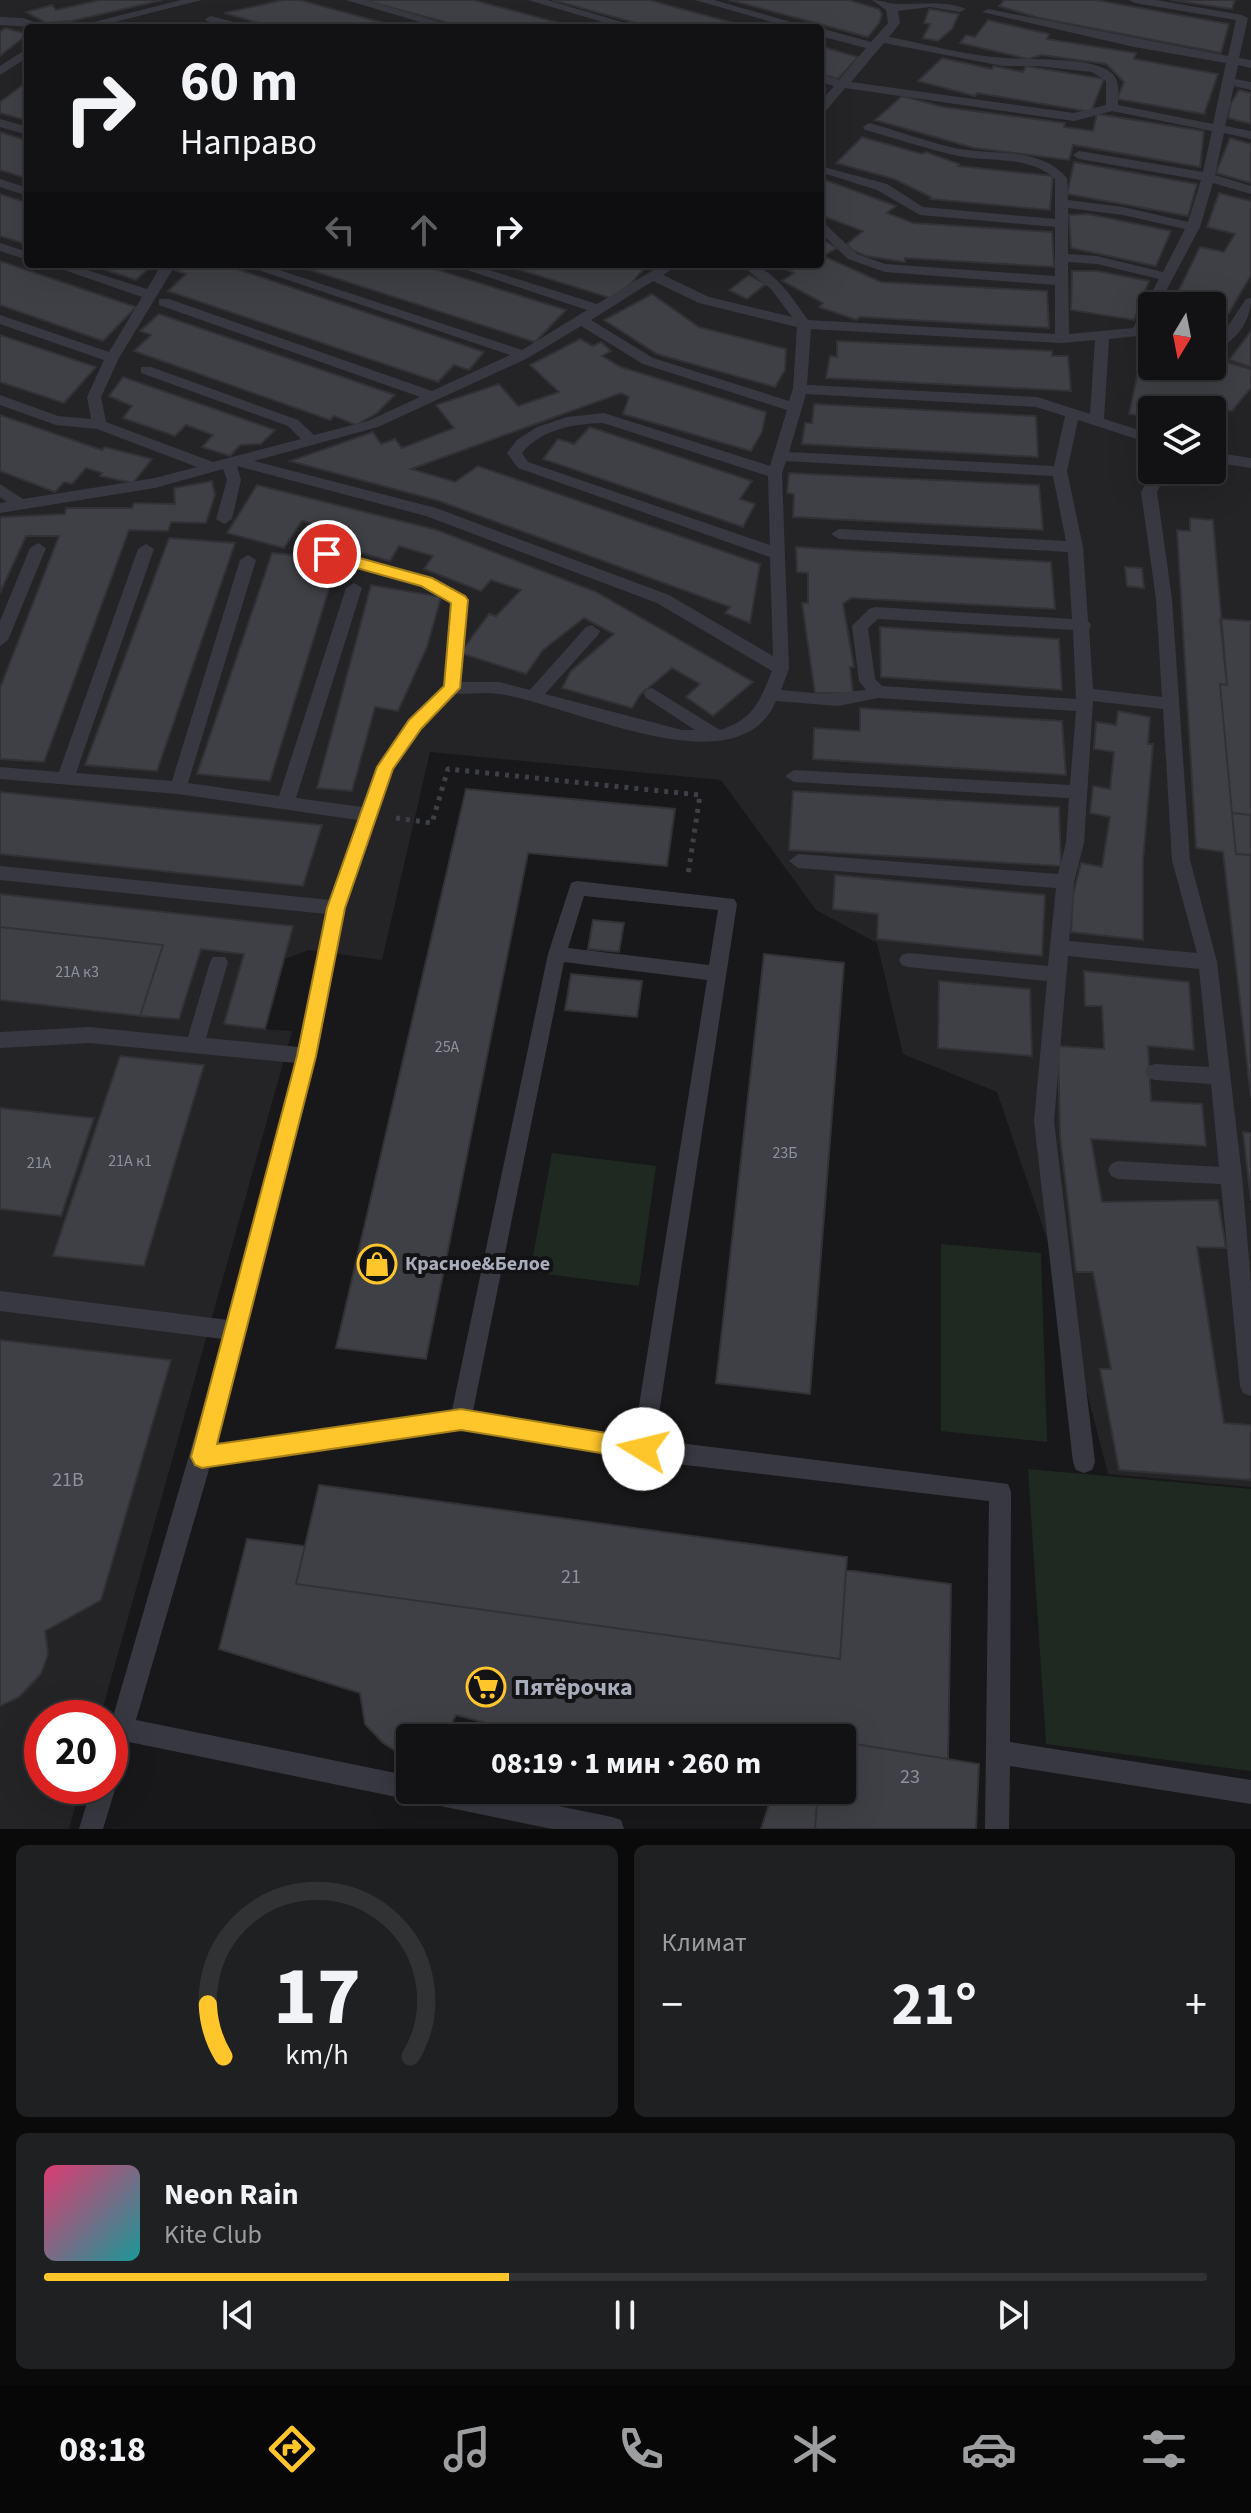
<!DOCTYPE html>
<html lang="ru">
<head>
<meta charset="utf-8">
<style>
  body { margin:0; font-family:"Source Sans 3",sans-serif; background:#1f2022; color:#f1f3f6; height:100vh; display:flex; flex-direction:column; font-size:30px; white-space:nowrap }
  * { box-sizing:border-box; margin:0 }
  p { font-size:26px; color:#9c9ea0 }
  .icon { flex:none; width:44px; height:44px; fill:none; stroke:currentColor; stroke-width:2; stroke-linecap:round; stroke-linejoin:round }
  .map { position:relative; height:1829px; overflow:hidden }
  .panel { display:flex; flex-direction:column; gap:16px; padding:16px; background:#0a0a0b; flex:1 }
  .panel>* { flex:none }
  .banner { position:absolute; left:24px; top:24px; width:800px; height:244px; border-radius:8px; box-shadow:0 8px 32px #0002,0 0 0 2px #313234; background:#121214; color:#f1f3f6; overflow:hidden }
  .needle { width:52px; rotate:190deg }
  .fabs { position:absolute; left:1138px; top:292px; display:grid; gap:16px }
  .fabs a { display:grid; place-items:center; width:88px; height:88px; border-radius:8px; background:#121214; box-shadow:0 8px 32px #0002,0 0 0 2px #313234; font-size:40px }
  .speed { position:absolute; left:24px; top:1700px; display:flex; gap:16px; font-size:40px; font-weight:700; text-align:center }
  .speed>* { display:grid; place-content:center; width:104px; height:104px; border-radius:50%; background:#121214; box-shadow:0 8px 32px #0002,0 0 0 2px #313234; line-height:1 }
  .speed .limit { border:12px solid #d22; background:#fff; color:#111 }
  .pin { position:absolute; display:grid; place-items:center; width:68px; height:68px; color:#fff; margin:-34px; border:4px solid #fff; border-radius:50%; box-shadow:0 2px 8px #0007 }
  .me { position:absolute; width:88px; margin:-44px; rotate:279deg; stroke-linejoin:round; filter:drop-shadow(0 0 6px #0008) }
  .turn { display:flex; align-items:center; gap:28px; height:168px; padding:0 24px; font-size:36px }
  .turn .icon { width:104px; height:104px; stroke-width:2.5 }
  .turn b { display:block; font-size:56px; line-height:68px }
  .lanes { display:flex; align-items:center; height:76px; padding:0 24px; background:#0003; justify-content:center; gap:40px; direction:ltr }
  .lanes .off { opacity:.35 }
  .big { font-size:60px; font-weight:700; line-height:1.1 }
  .panel .widget { flex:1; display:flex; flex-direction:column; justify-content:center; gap:12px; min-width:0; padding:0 28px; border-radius:12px; background:#1f2022 }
  .panel .dial { align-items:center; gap:0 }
  .dial svg { height:208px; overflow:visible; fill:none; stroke:#313234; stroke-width:7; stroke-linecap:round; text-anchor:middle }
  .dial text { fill:#f1f3f6; stroke:none }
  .song { display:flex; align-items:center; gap:24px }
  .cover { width:96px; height:96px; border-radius:12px; background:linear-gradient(135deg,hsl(340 70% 55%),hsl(180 70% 35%)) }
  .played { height:8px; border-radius:4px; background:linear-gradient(90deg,#ffc62b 40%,#313234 40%) }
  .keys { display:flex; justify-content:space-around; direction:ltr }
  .heat { display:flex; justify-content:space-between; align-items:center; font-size:44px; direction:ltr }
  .panel .tiles { flex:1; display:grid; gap:16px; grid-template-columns:1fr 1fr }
  .widget:last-child { grid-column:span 2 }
  .trip { position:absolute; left:396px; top:1724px; width:460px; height:80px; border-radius:8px; background:#121214; box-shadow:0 8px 32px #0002,0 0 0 2px #313234; font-weight:700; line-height:80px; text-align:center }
  .tab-bar { display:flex; height:128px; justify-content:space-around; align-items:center; background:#070708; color:#9c9ea0 }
  .tab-bar .icon { width:56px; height:56px }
  .tab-bar .active { color:#ffc62b }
  .tab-bar b { font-size:36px; color:#f1f3f6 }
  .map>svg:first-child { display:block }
  .built { fill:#242427; fill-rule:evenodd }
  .green { fill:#1f2921 }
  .building { fill:#3f4045; stroke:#323236; stroke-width:2 }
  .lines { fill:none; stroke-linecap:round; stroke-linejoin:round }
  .path { stroke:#3e4047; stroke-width:5; stroke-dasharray:4 6; stroke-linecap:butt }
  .lane { fill:#383940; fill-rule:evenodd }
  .route { fill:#ffc62b; stroke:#a6811c; stroke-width:2 }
  .labels { text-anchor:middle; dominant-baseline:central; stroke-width:8; stroke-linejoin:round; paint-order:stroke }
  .number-label { font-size:16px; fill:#8e929e }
  .poi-label { font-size:20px; font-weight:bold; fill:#a9adbb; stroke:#131315; text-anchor:start }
  .near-number-label { font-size:20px; fill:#8e929e }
  .near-poi-label { font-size:24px; font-weight:bold; fill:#a9adbb; stroke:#131315; text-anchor:start }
</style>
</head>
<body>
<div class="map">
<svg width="1251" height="1829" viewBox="0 0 1251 1829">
  <rect width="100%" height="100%" fill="#18181a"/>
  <!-- built -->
  <path class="built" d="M0 0H1251V1487L1108 1474 1049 1245 997 1092 903 1054 877 943 816 910 721 780 430 752 382 960 309 950 285 959 265 1029 292 1031 100 1718H42V1786H81L69 1829H0ZM28 28H820V264H28ZM1152 306H1212V366H1152ZM1152 410H1212V470H1152Z"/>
  <!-- green -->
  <path class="green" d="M552 1153 656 1166 639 1286 530 1272Z
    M941 1244 1041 1253 1047 1442 941 1431Z
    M1028 1469 1251 1489V1771L1046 1744Z"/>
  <!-- building -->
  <path class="building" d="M100 0H163L72 21 46 23 26 12 52 5 56 10Z
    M283 0H300L402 28H276L224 13Z
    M363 0H473L578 28H467Z
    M552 0H649L752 28H654Z
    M729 0H849L879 9 882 14 879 23 868 37Z
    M1004 0H1096L1229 24 1221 53 1039 18 999 6Z
    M1170 0H1235L1232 9Z
    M929 9 959 14 952 29 938 41 923 38 930 24 924 23Z
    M988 20 1049 34 1047 39 1136 53 1134 59 1218 74 1204 114 1117 99 1124 82 1106 64 1042 55 1028 59 960 43 966 35 975 37Z
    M5 28 28 34 0 56V32Z
    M820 46 858 57 838 79 820 74Z
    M942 58 992 69 993 66 1023 72 1026 66 1104 79 1091 112 977 93 975 96 918 81Z
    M25 83 28 84V121L0 113V102Z
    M1239 90 1251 93V124L1228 118 1231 103Z
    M902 96 943 107 1065 123 1064 127 1093 131 1097 114 1204 131 1200 167 1073 145 1069 160 974 148 875 120Z
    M0 132 28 141V179L0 170Z
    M862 137 922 154 926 152 959 164 958 166 1053 176 1050 210 930 199 931 197 894 179 836 163Z
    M1230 138 1251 144V183L1216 173Z
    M1074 162 1197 184 1188 216 1067 194Z
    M820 178 896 206 887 213 913 223 1052 232 1054 267 905 258V262L866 256 852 250 847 244 863 231 820 215Z
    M1219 193 1251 201V275L1229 313 1225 312 1212 333V306H1171L1200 247 1224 252 1235 234 1207 227Z
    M0 194 28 203V245L0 236Z
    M1088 214 1171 231 1156 266 1071 248 1069 215Z
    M820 238 837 248 823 256 881 282 1047 291 1049 328 860 317 857 320 819 307 823 303 782 281 794 273 775 264H820Z
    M0 261 136 307 103 341 0 305Z
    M87 264H153L136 280Z
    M179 264H222L484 352 469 370 454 365 438 382 168 291 186 274 174 270Z
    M291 264H419L566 310 535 342Z
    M501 264H629L644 269 631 284 610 298Z
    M1072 271H1097L1149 281 1134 320 1071 310Z
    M749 275 766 284 747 299 729 290Z
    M652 294 699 327 786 349 785 370 775 387 657 354 604 320Z
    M159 314 395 395 377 413 356 425 334 416 330 420 134 351 151 335 140 331Z
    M1251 331V367L1229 360Z
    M0 335 96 367 64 403 0 382Z
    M580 339 593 346 601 342 611 351 602 356 621 367 766 412 762 432 751 451 623 414 629 397 621 393 411 469 455 482 478 466 760 564 750 623 725 613 730 607 439 501 290 461 373 432 381 444 395 439 402 448 454 428 436 405 499 384 518 406 559 392 530 365Z
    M837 341 1052 351V356H1068L1071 391 826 378 830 356 837 357Z
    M1143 348 1152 350V366H1212V358L1251 369V388L1232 411 1207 407V410H1152V417L1129 414Z
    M123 377 275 430 261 444 240 445 230 456 202 447 213 435 186 425 175 436 123 418 132 406 109 396Z
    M814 404 1036 416 1038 457 802 444 805 423H812Z
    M0 415 102 450 105 447 152 459 133 483 100 476 102 473 86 468 72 484 64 482 55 492 0 471Z
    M590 427 752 481 740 499 755 504 743 527 543 459 558 439 574 444Z
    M789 473 1039 485 1043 530 793 517 794 494 787 493Z
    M212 481 215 495 206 523 171 522 168 531 129 530 44 762 0 759V688L59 536H26L0 593V517L65 514 66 508H132L134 503 175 504 174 488Z
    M257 485 437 530 596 592 753 682 713 716 686 697 700 684 672 668 640 695 632 708 562 688 571 671 614 634 584 618 543 650 526 674 460 653 489 614 496 616 521 590 491 580 481 591 424 569 433 556 399 546 390 561 326 543 335 530 302 521 284 548 227 533Z
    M1190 518 1213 520 1227 685 1220 684 1232 813 1236 854 1251 855V1098L1223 852 1196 848 1177 530 1190 531Z
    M169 538 235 543 157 771 85 765Z
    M796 547 1051 562 1055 609 851 598 843 604 854 667H850L853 693H815L802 603H808V573L797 572Z
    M272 553 305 556 302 564 336 566 270 781 197 774Z
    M1125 567 1142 568 1144 588 1127 586Z
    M371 585 441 597 427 647 398 711 375 707 352 791 317 788Z
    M1220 619 1251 621V815L1232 813 1220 684 1227 685Z
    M880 627 1059 639 1062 690 881 677Z
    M860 708 1062 721 1066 775 813 759 814 728 860 731Z
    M1118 711 1150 717 1148 744H1153L1143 861V940L1071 932 1073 895 1081 863 1102 867 1110 817 1090 813 1093 786 1110 789 1114 752 1094 749 1096 722 1116 725Z
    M466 789 675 809 667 866 528 853 426 1359 336 1348Z
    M793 791 1059 807 1061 866 789 850Z
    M0 792 322 825 303 886 0 854Z
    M1232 813 1251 815V855L1236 854Z
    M835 875 1045 895 1042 956 877 939 878 914 833 909Z
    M0 894 293 926 265 1029 224 1024 244 954 201 949 179 1019 140 1016 163 945 0 927Z
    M593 920 624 923 619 952 588 949Z
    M0 927 163 945 140 1016 0 1000Z
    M764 954 844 963 810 1394 716 1383Z
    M1084 971 1189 982 1194 1050 1148 1046 1151 1101 1202 1104 1206 1146 1091 1139 1102 1202 1218 1200 1226 1248 1197 1247 1224 1423 1251 1425V1480L1119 1470 1100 1369H1111L1093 1272H1076L1060 1136 1058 1046 1104 1049 1102 1006H1085Z
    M571 974 642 981 637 1017 565 1010Z
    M939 981 1030 989 1032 1056 938 1048Z
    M120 1056 204 1065 144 1266 53 1256Z
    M0 1108 94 1118 61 1216 0 1209Z
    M1243 1132 1251 1133V1201Z
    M0 1340 171 1360 101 1600 45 1631 48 1654 41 1674 19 1697 0 1706Z
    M319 1485 847 1557 840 1659 296 1584Z
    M247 1539 305 1546 296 1584 840 1659 846 1570 951 1584 948 1759 842 1742V1738H543L456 1715 444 1738H410V1753L394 1750 383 1743 365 1724 360 1693 219 1649Z
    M842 1742 979 1764 976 1829H815L818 1790H842Z
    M742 1790H818L815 1829H761L771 1798Z"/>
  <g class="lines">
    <!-- path -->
    <path class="path" d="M396 818 432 823 448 769 700 795 688 875"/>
    <!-- lane -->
    <path class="lane" d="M181 0H202L91 28H70Z
      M346 0H365L459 28H440Z
      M528 0H547L642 28H623Z
      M695 0H714L812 28H793Z
      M872 0C882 0 889 4 897 4 920 5 945 0 966 9L960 12 930 7 898 11 900 23 889 37C927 44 966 56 1005 58 1031 60 1088 57 1109 71 1121 79 1118 92 1118 105L1213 124 1226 63 1134 47 982 12 988 9 1228 56 1236 20 1135 3 1129 0H1156L1242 15 1248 18 1239 58 1251 60V68L1238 65 1235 79 1251 82V90L1234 86 1225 126 1251 131V139L1224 133 1215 175 1251 186V194L1213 183 1200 227 1158 306H1152V318L1146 329 1152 331V339L1138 336 1109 339 1104 419 1152 434V444L1078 420 1067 471 1083 547 1088 621 1091 625 1089 629 1093 689 1162 697 1156 599 1141 492 1154 470H1168L1157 492 1172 599 1190 860 1217 962 1242 1176 1251 1284V1396L1243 1393 1240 1386 1221 1184 1118 1179 1111 1176 1108 1170 1111 1164 1118 1161 1219 1167 1211 1084 1155 1080 1148 1078 1145 1072 1148 1066 1155 1064 1209 1067 1199 969 1068 956 1054 1121 1095 1462 1092 1470 1084 1473 1076 1470 1073 1462 1034 1121 1047 981 908 967 902 965 899 960 902 955 908 953 1048 966 1056 888 798 868 789 861 798 854 1058 874 1066 843 1069 798 794 782 785 776 794 770 1070 785 1076 711 878 698 838 706 776 701C738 792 568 703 499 694 485 692 470 694 456 694L421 728 393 769 345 908 317 1056 216 1444 452 1410 548 954 571 883 577 881 734 899 737 904 655 1440 1008 1484 1011 1492 1010 1742 1251 1780V1804L1010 1766 1009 1829H985L989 1501 643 1460 461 1429 210 1466 136 1720 410 1776V1790H480L612 1817 621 1820 624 1829H552L129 1742 118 1775 113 1778 116 1786 103 1829H79L92 1786H110V1727L223 1339 0 1311V1291L228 1320 296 1063 89 1043 0 1048V1032L89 1027 188 1037 210 962 213 957H225L228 962 206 1038 299 1047 326 914 0 880V866L330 900 358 820 178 794 0 779V767L59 772 138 549 146 544 154 549 76 773 172 781 240 560 248 555 256 560 188 783 279 796 346 588 354 583 362 588 296 798 362 807 379 762 409 720 444 686 452 603 422 586 297 551 294 547 297 543 302 542 433 578 466 596 468 600 461 682H499L530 690 586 627 592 625 600 631 598 635 545 694 682 730H695L646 698 644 694 646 690 652 688 720 730C753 720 760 701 772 671L657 603 426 516 237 466 241 480 232 519 224 524 216 519 227 480 223 469 155 488 0 513V503L7 502 0 497V484L23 499 155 478 197 467 97 429 56 425 0 405V395L58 416 91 419 87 397 104 360 0 324V315L109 352 142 297 47 264H68L147 289 162 264H176L119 358 101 397 106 422 213 462 301 439 288 426 141 373V367H151L298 420 314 435 368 421 420 397 159 305V299H169L432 391 510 355 241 264H261L522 350 587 310 449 264H470L597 304 663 264H679L663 275 709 297 792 317 771 289 740 264C773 264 790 296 808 320L1055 334V285L885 272 848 259 820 232V223L825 224 857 254 885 264 1055 276V227L920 215 877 190 820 172V166L887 184 923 207 1055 219V179C1028 154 987 163 954 155 924 148 894 138 865 130L863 127 869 123C898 131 925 141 954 148 992 156 1040 146 1067 178L1068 200 1123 207 1188 222 1201 180 1079 159 1073 155 1079 151 1203 172 1212 131 1112 111 1074 121 845 88 824 113 820 114V102L834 86 820 82V74L839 80 866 48 820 36V28L871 42 888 23 886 10ZM884 43 1003 66H1037L1092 72 1106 81V105L1074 113 851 82ZM1068 208 1123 215 1185 229 1163 272 1097 256 1068 254ZM1068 262 1097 264 1159 279 1133 328 1069 334ZM653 281 699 303 797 327 793 389 789 401 653 358 591 320ZM581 326 643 364 787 410 770 466 604 413 567 417 537 427 517 440 507 453 518 468 770 557 773 656 669 595 436 508 254 461 378 427 528 358ZM811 329 1062 343 1095 340 1090 414 1037 397 807 385ZM806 394 1036 407 1065 416 1054 466 789 452ZM603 423 768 476 770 545 528 462 522 453C542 429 573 424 603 423ZM786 461 1053 476 1066 541 839 529 831 534 839 539 1068 552 1072 619 875 607 869 609 852 626 859 681 866 690 824 694 781 690 789 669 782 473ZM878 619 1073 630 1076 699 882 686 875 679 868 628ZM1093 701 1163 709 1172 860 1197 953 1069 941 1074 882 1084 843ZM584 896 718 910 709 965 568 948ZM564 962 707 980 634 1437 473 1411Z
      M211 16 249 26 251 28H231L207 21 205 19Z
      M0 17 23 18 50 28 0 25Z
      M28 48V57L0 75V66Z
      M0 119 28 127V135L0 127Z
      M0 179 28 188V196L0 187Z
      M0 243 28 252V260L0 251Z
      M1251 298C1251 322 1235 344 1212 350V341L1220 338 1246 299Z
      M1212 452 1251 458V468L1212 462Z
      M38 543 46 548 8 640 0 646V621L30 548Z"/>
  </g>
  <!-- route -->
  <path class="route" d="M327 549 432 578 465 596 468 600 460 688 421 729 393 769 345 908 316 1056 217 1444 461 1409 643 1439 650 1442 654 1449 650 1457 643 1460 461 1430 202 1468 195 1465 191 1457 297 1056 327 908 377 767 409 720 444 686 451 603 421 586 321 558V550Z"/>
  <!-- icons -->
  <defs>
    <symbol id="shop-ring" viewBox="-11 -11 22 22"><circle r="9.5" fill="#131315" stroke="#ffc62b" stroke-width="1.5"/><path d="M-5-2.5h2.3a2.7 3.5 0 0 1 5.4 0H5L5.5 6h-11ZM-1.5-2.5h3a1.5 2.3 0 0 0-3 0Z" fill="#ffc62b"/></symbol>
    <symbol id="supermarket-ring" viewBox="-11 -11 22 22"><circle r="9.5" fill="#131315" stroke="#ffc62b" stroke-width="1.5"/><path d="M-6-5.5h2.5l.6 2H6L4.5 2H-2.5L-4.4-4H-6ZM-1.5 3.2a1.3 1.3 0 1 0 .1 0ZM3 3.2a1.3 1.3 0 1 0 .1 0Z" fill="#ffc62b"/></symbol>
  </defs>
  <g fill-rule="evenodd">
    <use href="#shop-ring" x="355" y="1242" width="44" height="44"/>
    <use href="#supermarket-ring" x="464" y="1665" width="44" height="44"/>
  </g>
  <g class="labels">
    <!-- number labels -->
    <g class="number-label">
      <text x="77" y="972">21А к3</text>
      <text x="447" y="1047">25А</text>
      <text x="785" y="1153">23Б</text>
      <text x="130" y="1161">21А к1</text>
      <text x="39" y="1163">21А</text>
    </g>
    <!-- poi labels -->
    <g class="poi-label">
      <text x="405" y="1264">Красное&amp;Белое</text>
    </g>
    <!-- near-number labels -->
    <g class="near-number-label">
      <text x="68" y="1480">21В</text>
      <text x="571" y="1577">21</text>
      <text x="910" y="1777">23</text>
    </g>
    <!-- near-poi labels -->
    <g class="near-poi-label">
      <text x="514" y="1687">Пятёрочка</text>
    </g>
  </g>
</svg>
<div class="fabs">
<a><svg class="needle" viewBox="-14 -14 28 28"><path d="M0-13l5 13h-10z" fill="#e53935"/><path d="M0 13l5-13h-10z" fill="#9c9ea0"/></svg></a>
<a><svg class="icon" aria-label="layers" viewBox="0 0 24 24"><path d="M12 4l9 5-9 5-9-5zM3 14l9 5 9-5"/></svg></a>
</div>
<div class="speed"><div class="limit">20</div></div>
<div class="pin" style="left:327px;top:554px;background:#d93025"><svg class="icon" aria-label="arrive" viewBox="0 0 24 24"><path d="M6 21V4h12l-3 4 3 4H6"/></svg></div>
<svg class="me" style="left:643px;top:1449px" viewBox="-20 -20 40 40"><circle r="19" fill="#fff"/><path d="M0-13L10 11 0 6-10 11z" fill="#ffc62b"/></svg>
<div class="trip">08:19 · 1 мин · 260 m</div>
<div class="banner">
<div class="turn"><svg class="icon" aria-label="right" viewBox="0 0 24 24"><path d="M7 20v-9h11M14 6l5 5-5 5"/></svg><div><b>60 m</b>Направо</div></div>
<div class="lanes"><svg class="icon off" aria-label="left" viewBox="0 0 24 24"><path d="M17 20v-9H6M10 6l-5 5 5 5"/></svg><svg class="icon off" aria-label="ahead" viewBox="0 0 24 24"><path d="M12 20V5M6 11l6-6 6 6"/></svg><svg class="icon" aria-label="right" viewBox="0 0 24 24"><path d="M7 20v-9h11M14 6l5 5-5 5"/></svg></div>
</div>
</div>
<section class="panel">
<div class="tiles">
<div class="widget dial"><svg viewBox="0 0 100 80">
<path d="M14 69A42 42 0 1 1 86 69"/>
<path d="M14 69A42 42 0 0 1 8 49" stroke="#ffc62b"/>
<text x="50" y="56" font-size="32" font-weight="700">17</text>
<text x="50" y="72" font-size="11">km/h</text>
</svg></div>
<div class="widget"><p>Климат</p>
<div class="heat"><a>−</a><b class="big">21°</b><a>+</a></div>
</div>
<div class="widget">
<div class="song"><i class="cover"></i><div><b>Neon Rain</b><p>Kite Club</p></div></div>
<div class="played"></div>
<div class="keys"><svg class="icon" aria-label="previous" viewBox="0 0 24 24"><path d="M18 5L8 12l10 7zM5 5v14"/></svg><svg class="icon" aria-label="pause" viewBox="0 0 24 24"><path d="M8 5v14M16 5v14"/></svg><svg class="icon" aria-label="next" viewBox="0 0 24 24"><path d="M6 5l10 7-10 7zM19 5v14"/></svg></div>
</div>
</div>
</section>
<nav class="tab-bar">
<b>08:18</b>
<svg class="icon active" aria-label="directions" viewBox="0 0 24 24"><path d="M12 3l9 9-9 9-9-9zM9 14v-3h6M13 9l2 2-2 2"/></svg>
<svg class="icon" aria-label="music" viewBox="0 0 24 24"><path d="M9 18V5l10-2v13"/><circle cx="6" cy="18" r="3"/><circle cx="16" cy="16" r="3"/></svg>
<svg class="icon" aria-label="phone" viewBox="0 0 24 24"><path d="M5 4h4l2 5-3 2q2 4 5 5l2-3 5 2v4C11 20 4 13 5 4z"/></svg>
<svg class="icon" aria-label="climate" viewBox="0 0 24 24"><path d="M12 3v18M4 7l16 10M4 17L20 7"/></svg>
<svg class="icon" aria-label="car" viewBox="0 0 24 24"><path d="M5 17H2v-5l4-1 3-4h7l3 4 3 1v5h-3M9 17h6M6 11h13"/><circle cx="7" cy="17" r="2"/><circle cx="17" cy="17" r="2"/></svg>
<svg class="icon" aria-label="filters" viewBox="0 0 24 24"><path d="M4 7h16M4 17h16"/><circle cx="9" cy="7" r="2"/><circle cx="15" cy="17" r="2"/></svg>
</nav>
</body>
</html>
